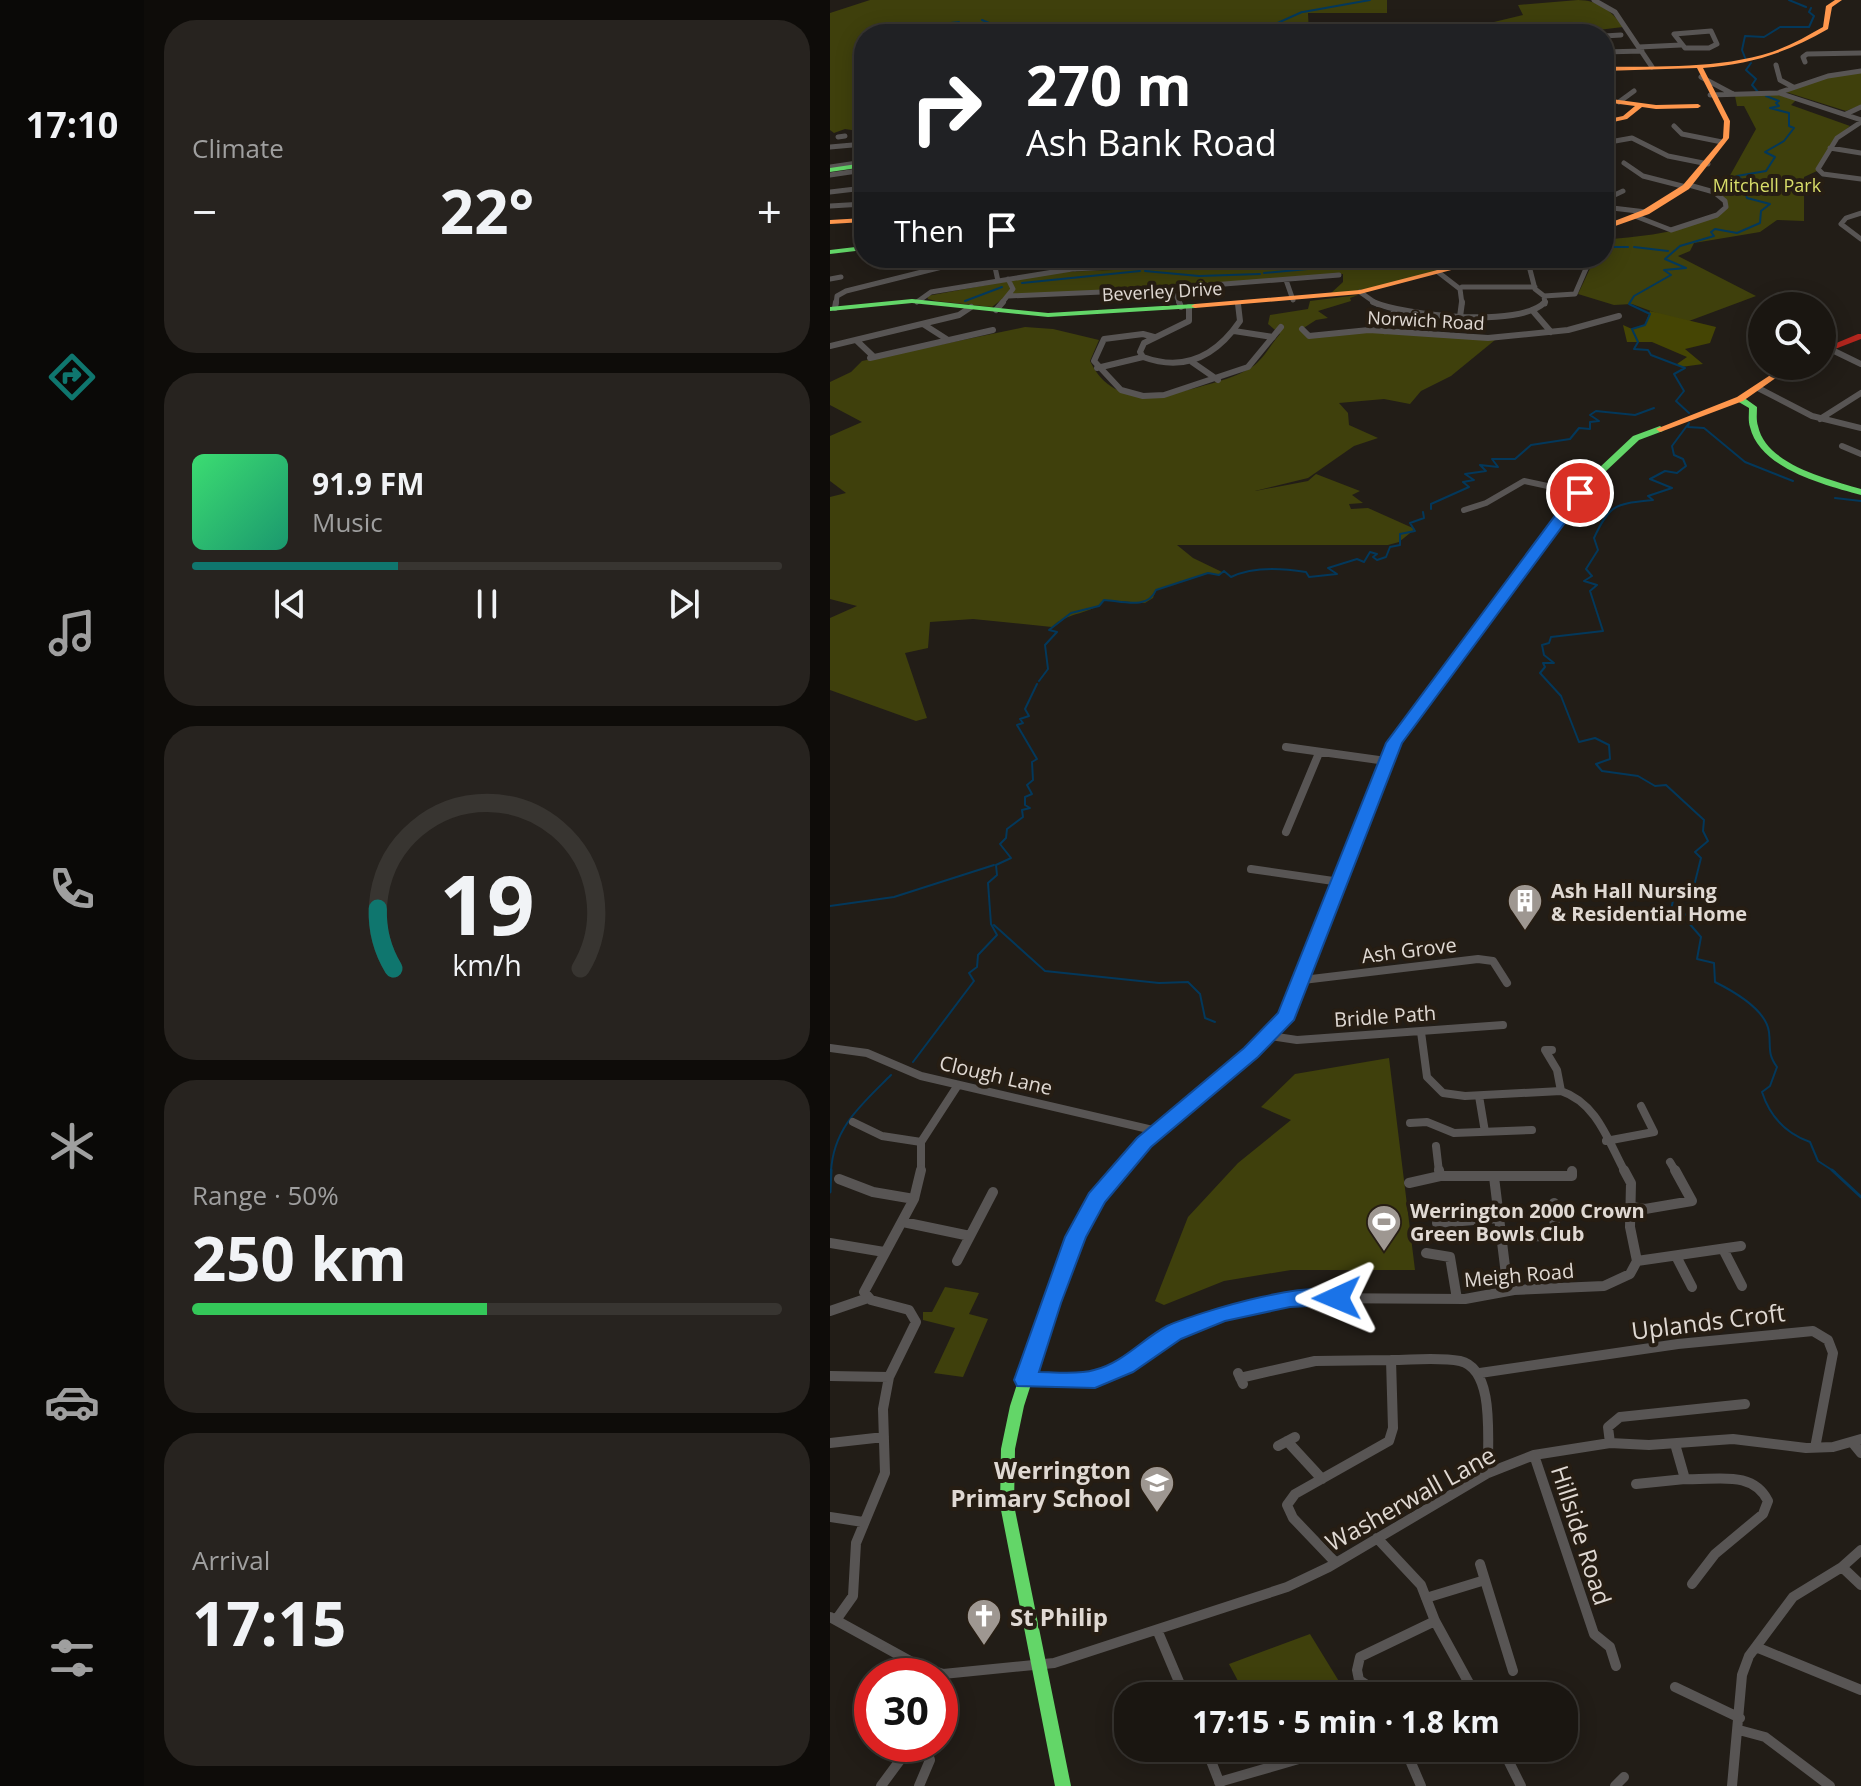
<!DOCTYPE html>
<html lang="en">
<head>
<meta charset="utf-8">
<style>
  body { margin:0; font-family:"Open Sans",sans-serif; background:#27231f; color:#f1f3f6; height:100vh; display:flex; flex-direction:column; font-size:30px; white-space:nowrap }
  * { box-sizing:border-box; margin:0 }
  p { font-size:26px; color:#9f9f9f }
  .icon { flex:none; width:44px; height:44px; fill:none; stroke:currentColor; stroke-width:2; stroke-linecap:round; stroke-linejoin:round }
  .map { position:relative; flex:1; overflow:hidden }
  .drawer { display:flex; flex-direction:column; gap:20px; padding:20px; background:#0e0c09; width:686px }
  .drawer>* { flex:none }
  .guide { position:absolute; left:24px; top:24px; width:760px; height:244px; border-radius:32px; box-shadow:0 4px 20px #0003,0 0 0 2px #383531; background:#202124; color:#fff; overflow:hidden }
  .buttons { position:absolute; left:918px; top:292px; display:grid; gap:16px }
  .buttons a { display:grid; place-items:center; width:88px; height:88px; border-radius:50%; background:#1a1611; box-shadow:0 4px 20px #0003,0 0 0 2px #383531; font-size:40px }
  .speed { position:absolute; left:24px; top:1658px; display:flex; gap:16px; font-size:40px; font-weight:700; text-align:center }
  .speed>* { display:grid; place-content:center; width:104px; height:104px; border-radius:50%; background:#1a1611; box-shadow:0 4px 20px #0003,0 0 0 2px #383531; line-height:1 }
  .speed .limit { border:12px solid #d22; background:#fff; color:#111 }
  .pin { position:absolute; display:grid; place-items:center; width:68px; height:68px; color:#fff; margin:-34px; border:4px solid #fff; border-radius:50%; box-shadow:0 2px 8px #0007 }
  .me { position:absolute; width:88px; margin:-44px; rotate:269deg; stroke-linejoin:round; filter:drop-shadow(0 0 6px #0008) }
  .turn { display:flex; align-items:center; gap:28px; height:168px; padding:0 40px; font-size:36px }
  .turn .icon { width:104px; height:104px; stroke-width:2.5 }
  .turn b { display:block; font-size:56px; line-height:68px }
  .then { display:flex; align-items:center; height:76px; padding:0 40px; background:#0003; gap:16px; font-size:30px }
  .big { font-size:60px; font-weight:700; line-height:1.1 }
  .drawer .tile { flex:1; display:flex; flex-direction:column; justify-content:center; gap:12px; min-width:0; padding:0 28px; border-radius:32px; background:#27231f }
  .drawer .dial { align-items:center; gap:0 }
  .dial svg { height:208px; overflow:visible; fill:none; stroke:#383531; stroke-width:7; stroke-linecap:round; text-anchor:middle }
  .dial text { fill:#f1f3f6; stroke:none }
  .song { display:flex; align-items:center; gap:24px }
  .cover { width:96px; height:96px; border-radius:12px; background:linear-gradient(135deg,hsl(140 70% 55%),hsl(160 70% 35%)) }
  .played { height:8px; border-radius:4px; background:linear-gradient(90deg,#0f766e 35%,#383531 35%) }
  .keys { display:flex; justify-content:space-around; direction:ltr }
  .heat { display:flex; justify-content:space-between; align-items:center; font-size:44px; direction:ltr }
  .charge { height:12px; border-radius:6px; background:linear-gradient(90deg,#34c759 50%,#383531 0) }
  .trip { position:absolute; left:284px; top:1682px; width:464px; height:80px; border-radius:32px; background:#1a1611; box-shadow:0 4px 20px #0003,0 0 0 2px #383531; font-weight:700; line-height:80px; text-align:center }
  main { display:flex; flex:1; min-height:0 }
  .menu { display:flex; flex-direction:column; width:144px; justify-content:space-around; align-items:center; background:#0a0907; color:#9f9f9f }
  .menu .icon { width:56px; height:56px }
  .menu .on { color:#0f766e }
  .menu b { font-size:36px; color:#f1f3f6 }
  .map>svg:first-child { display:block }
  .green { fill:#3f400c }
  .forest { fill:#454504 }
  .lines { fill:none; stroke-linecap:round; stroke-linejoin:round }
  .stream-far1 { stroke:#03385b; stroke-width:2 }
  .stream { stroke:#03385b; stroke-width:3 }
  .street-far3 { stroke:#585554; stroke-width:5 }
  .street-far2 { stroke:#585554; stroke-width:6 }
  .street-far1 { stroke:#585554; stroke-width:8 }
  .street { stroke:#585554; stroke-width:10 }
  .fast { fill:#63d668; fill-rule:evenodd }
  .slow { fill:#ff974d; fill-rule:evenodd }
  .jam { fill:#b3261e; fill-rule:evenodd }
  .route { fill:#1a73e8; stroke:#114b97; stroke-width:2 }
  .labels { text-anchor:middle; dominant-baseline:central; stroke-width:8; stroke-linejoin:round; paint-order:stroke }
  .far-park-label { font-size:18px; fill:#d9de6a; stroke:#261d13 }
  .far-street-label { font-size:18px; fill:#e0d9d3; stroke:#261d13 }
  .poi-label { font-size:20px; font-weight:bold; fill:#e0d9d3; stroke:#261d13; text-anchor:start }
  .street-label { font-size:20px; fill:#e0d9d3; stroke:#261d13 }
  .near-street-label { font-size:24px; fill:#e0d9d3; stroke:#261d13 }
  .near-poi-label { font-size:24px; font-weight:bold; fill:#e0d9d3; stroke:#261d13; text-anchor:end }
</style>
</head>
<body>
<main>
<nav class="menu">
<b>17:10</b>
<svg class="icon on" aria-label="directions" viewBox="0 0 24 24"><path d="M12 3l9 9-9 9-9-9zM9 14v-3h6M13 9l2 2-2 2"/></svg>
<svg class="icon" aria-label="music" viewBox="0 0 24 24"><path d="M9 18V5l10-2v13"/><circle cx="6" cy="18" r="3"/><circle cx="16" cy="16" r="3"/></svg>
<svg class="icon" aria-label="phone" viewBox="0 0 24 24"><path d="M5 4h4l2 5-3 2q2 4 5 5l2-3 5 2v4C11 20 4 13 5 4z"/></svg>
<svg class="icon" aria-label="climate" viewBox="0 0 24 24"><path d="M12 3v18M4 7l16 10M4 17L20 7"/></svg>
<svg class="icon" aria-label="car" viewBox="0 0 24 24"><path d="M5 17H2v-5l4-1 3-4h7l3 4 3 1v5h-3M9 17h6M6 11h13"/><circle cx="7" cy="17" r="2"/><circle cx="17" cy="17" r="2"/></svg>
<svg class="icon" aria-label="filters" viewBox="0 0 24 24"><path d="M4 7h16M4 17h16"/><circle cx="9" cy="7" r="2"/><circle cx="15" cy="17" r="2"/></svg>
</nav>
<section class="drawer">
<div class="tile"><p>Climate</p>
<div class="heat"><a>−</a><b class="big">22°</b><a>+</a></div>
</div>
<div class="tile">
<div class="song"><i class="cover"></i><div><b>91.9 FM</b><p>Music</p></div></div>
<div class="played"></div>
<div class="keys"><svg class="icon" aria-label="previous" viewBox="0 0 24 24"><path d="M18 5L8 12l10 7zM5 5v14"/></svg><svg class="icon" aria-label="pause" viewBox="0 0 24 24"><path d="M8 5v14M16 5v14"/></svg><svg class="icon" aria-label="next" viewBox="0 0 24 24"><path d="M6 5l10 7-10 7zM19 5v14"/></svg></div>
</div>
<div class="tile dial"><svg viewBox="0 0 100 80">
<path d="M14 69A42 42 0 1 1 86 69"/>
<path d="M14 69A42 42 0 0 1 8 46" stroke="#0f766e"/>
<text x="50" y="56" font-size="32" font-weight="700">19</text>
<text x="50" y="72" font-size="11">km/h</text>
</svg></div>
<div class="tile"><p>Range · 50%</p><b class="big">250 km</b><div class="charge"></div></div>
<div class="tile"><p>Arrival</p><b class="big">17:15</b></div>
</section>
<div class="map">
<svg width="1031" height="1786" viewBox="0 0 1031 1786">
  <rect width="100%" height="100%" fill="#221d17"/>
  <!-- green -->
  <path class="green" d="M40 0H557V13H478L479 34H34V132L15 129 4 133 0 130V13Z
    M748 0C768 0 782 11 793 27L735 34H614L693 15 688 5Z
    M1031 72V105L1016 111 956 92 997 77Z
    M948 95 966 100 961 105 1020 126 1006 138 987 171 974 177V221L947 220 930 232 864 243 860 251 848 256 926 296 859 321 837 317 802 304 784 305 748 294 764 260 760 258H774V240C816 235 864 234 898 205L884 191 893 188 926 129 914 106H907L905 96Z
    M475 258H658L528 291 500 294 513 282V274L333 289 176 296 162 307 106 301 98 299 97 296 228 272 393 266Z
    M528 295 520 298 521 301 488 311 498 318 486 320 472 329 478 336 540 331 665 340 621 376 591 391 580 404 554 399 509 403 518 413 519 425 548 438 524 446 478 478 425 491 478 481 486 474 530 491 522 495 533 503 519 504 521 509 538 508 585 529 569 542 558 545H347L363 558 392 572 389 575 378 573 326 590 323 598 315 603 274 600C264 614 236 612 222 627L143 619 100 622 98 648 75 653 97 718 86 721 0 690V618L27 606 0 599V497L16 493 0 481V436L32 422 0 405V382L21 372 32 361 195 327 223 329 269 340 260 361C282 407 328 398 369 387 387 382 406 377 422 367 433 360 441 344 450 334L438 324 440 315 478 309 480 301Z
    M559 1058 585 1270H461L394 1281 334 1305 325 1301 358 1217 408 1163 461 1120 431 1107 465 1074Z
    M115 1287 149 1293 139 1314 158 1319 133 1377 104 1373 125 1328 93 1320V1312H102Z
    M480 1634 518 1696H416L399 1664Z"/>
  <!-- forest -->
  <path class="forest" d="M820 311 886 327 880 343 855 349 873 364 851 367 847 364 857 357 822 342H797L793 325 802 329 815 325Z"/>
  <g class="lines">
    <!-- stream-far1 -->
    <path class="stream-far1" d="M959 0 976 7
      M473 12 540 0
      M152 20 178 31 384 32 411 27
      M104 25 129 22
      M416 27 447 34
      M434 29 472 12
      M916 60 912 50 915 36 934 37 950 27H979L984 16 979 12 981 8
      M921 63 916 70 926 79 922 85 928 92
      M774 247H798
      M804 247 838 251
      M315 271 369 276 430 274
      M434 273 521 265 572 266 586 258
      M192 283 310 271
      M135 301 172 287
      M859 413 846 401 854 391 844 374 855 368 821 355 818 350 804 349 808 342 802 329 815 325 820 314 799 304 804 296 841 275 834 270 856 268 835 259 850 246 884 236 881 232 885 229 907 233 930 223 931 211 940 204 917 198 913 186 917 183 907 176 936 171 945 157 935 152 954 141 964 128 959 126V113L940 108 949 106 946 103 949 101 936 96
      M963 481 915 462 874 428 858 427 859 423 842 446 844 455 853 459 856 466 847 473 835 471 820 479 842 488 818 496 823 500C786 504 780 503 764 538L768 550 756 569 762 576 754 581 767 585 760 591 773 631 721 637 719 643 712 645 714 655 724 663H713L715 667 710 673 731 696 749 742 765 738 779 745 780 759 766 764 772 771 808 776 825 786 836 785 874 820 873 831 878 841 865 852 871 858 864 886 844 896 841 910 860 916 858 922 871 937 867 959 884 963 885 982C903 991 936 1009 939 1032 941 1048 937 1053 947 1067L940 1086 932 1092C940 1117 955 1133 980 1142L988 1161 1005 1172
      M1005 498 1031 501
      M601 509V504L639 487 633 482 644 480 635 474 656 471 650 465 668 467 662 459H685L701 445 740 439 749 428 760 429V422L769 421 760 415 766 411 805 415 824 408
      M209 681 218 669 215 645 227 632 219 630 241 613 269 606 274 600C292 601 318 610 326 590L378 573 389 575 394 571 401 577C423 566 452 568 476 572L479 577 507 574 498 568 527 559 534 562 540 552 547 554 543 557 547 560 556 557 560 547 570 545V534L585 531 580 523 594 518 593 512
      M0 906 64 897 164 865
      M164 925 215 971 329 983 358 982 370 994 375 1018 385 1022
      M83 1062 144 981 139 973 147 967 148 955 167 935 161 924 158 883 167 875 166 865 181 858 170 844 176 838 177 829 193 817 192 810 200 808 195 805V797L202 794 197 785 203 780 202 762 207 759 187 725 193 723 190 719 199 716 195 709 207 684
      M1 1172C3 1128 31 1105 61 1075"/>
    <!-- stream -->
    <path class="stream" d="M1002 1170 1031 1197
      M0 1192 1 1170"/>
    <!-- street-far3 -->
    <path class="street-far3" d="M764 0 785 12 822 67
      M881 31 887 44 879 48H855L844 34Z
      M774 36 791 35
      M809 47 851 45
      M774 52 812 51
      M975 62 973 57 977 54 1031 53
      M946 65 950 80 963 87
      M871 77 903 94
      M949 93 1031 120
      M880 95 948 93 998 76 1031 71
      M789 102 804 91
      M1016 114 1031 107
      M1031 122 1007 138 988 169 993 174 1031 179
      M844 126 852 134 892 142
      M8 137 15 136
      M774 143 802 138 838 156 878 164
      M0 147 34 144
      M1000 148 1031 153
      M794 163 813 176 856 187
      M0 167 34 162
      M0 175 34 170
      M0 192 34 188
      M774 200 793 191
      M0 206 34 204
      M774 207 816 212
      M1031 213 1016 218 1011 224 1031 239
      M805 216 841 230 887 215 896 207 895 201 884 192 859 185
      M163 258 168 281
      M232 258 245 269
      M692 258 698 262 705 289 714 296 715 304
      M608 272 630 289 632 304
      M0 279 11 277
      M456 280 463 300
      M632 287H705
      M343 288 350 304
      M530 292 547 304
      M178 296 318 290 509 275
      M714 296 745 294 758 264 716 258
      M87 302 101 292 242 269 466 258
      M6 304 7 296 16 291 148 258
      M171 304 183 289 178 279"/>
    <!-- street-far2 -->
    <path class="street-far2" d="M349 302 351 307
      M543 302C575 316 691 328 715 302
      M359 307V321L314 343 310 352 313 357C354 372 386 356 410 321L408 304
      M5 308 6 302
      M166 310 173 302
      M702 310 721 332
      M630 317 632 302
      M93 324 118 340
      M472 329 479 336 539 330 658 338 738 330 789 316
      M404 331 443 337
      M554 331 565 310
      M324 337 313 334 274 339 264 361 291 390 313 396 334 395 418 367 451 327
      M26 340 44 357
      M0 346 129 315 141 307
      M1000 349 1031 364
      M40 358 163 330
      M362 362 388 380
      M267 368 313 357
      M928 388 982 416 1031 428
      M990 419 1031 393
      M1012 446 1031 454
      M634 510 656 503 694 481 750 493"/>
    <!-- street-far1 -->
    <path class="street-far1" d="M456 747 556 761
      M456 832 489 753
      M421 869 510 882
      M473 980 648 959 663 961 677 983
      M591 1032 597 1077 613 1093 635 1096 731 1091C767 1103 778 1141 795 1172
      M440 1036 467 1040 673 1025
      M0 1048 37 1053 91 1076 327 1131
      M722 1050H715L727 1070 731 1091
      M649 1096 655 1132
      M23 1122 52 1136 91 1142
      M580 1123 597 1122 624 1133 702 1130
      M776 1141 824 1132 811 1106
      M606 1146 609 1172
      M840 1162 846 1172
      M91 1172V1142L128 1085"/>
    <!-- street -->
    <path class="street" d="M609 1170 610 1176
      M664 1177 678 1291
      M9 1179 43 1192 84 1199
      M579 1183 610 1176H742V1171
      M802 1207 815 1209 862 1201 845 1170
      M73 1222 140 1236
      M607 1223 669 1218
      M672 1237 725 1236 724 1203
      M0 1243 54 1252
      M893 1249 912 1286
      M596 1253 620 1257 627 1299
      M847 1258 862 1287
      M127 1261 163 1192
      M807 1261 911 1246
      M0 1311 38 1298
      M408 1373 413 1384
      M650 1373 848 1344 983 1331 998 1340 1003 1353 985 1448
      M0 1376 59 1377
      M410 1378 485 1361 561 1360
      M196 1380 251 1382 279 1375 358 1326 442 1302 478 1298 635 1299 684 1290 774 1286 800 1274 807 1261 800 1227 801 1183 794 1170
      M457 1441 492 1479
      M1022 1442 1031 1453
      M0 1443 54 1437
      M780 1443 778 1427 790 1417 915 1404
      M845 1444 855 1479C885 1481 922 1469 938 1501L933 1514 885 1554 862 1584
      M448 1446 465 1437
      M704 1455 764 1634 780 1647 786 1666
      M806 1484 855 1479
      M0 1517 33 1522
      M547 1538 591 1585 605 1621 646 1696
      M506 1563 463 1518 457 1505 465 1494 559 1441 563 1428 561 1360C582 1360 609 1357 630 1361 666 1369 657 1442 658 1473
      M650 1564 683 1671
      M1012 1567 1031 1585
      M596 1598 655 1580
      M0 1617 89 1666 113 1674 224 1663 457 1587 499 1567 658 1473 704 1455 780 1443 819 1445 903 1439 976 1448 1003 1447 1031 1439
      M6 1620 23 1596 26 1543 55 1473 53 1409 59 1377 86 1322 79 1310 41 1300 34 1292 84 1199 91 1170
      M328 1632 355 1696
      M926 1647 1031 1690
      M845 1687 910 1718
      M551 1694 529 1680 527 1670 530 1657 605 1621
      M909 1730 935 1737 1000 1786
      M376 1748 390 1784
      M672 1748 691 1786
      M580 1751 579 1758 591 1786
      M389 1782 486 1754
      M51 1786 82 1744
      M89 1786 100 1760 95 1744
      M785 1786 794 1777
      M902 1786 912 1675 919 1656 963 1597 1012 1567 1031 1550"/>
    <!-- fast -->
    <path class="fast" d="M34 163V167L0 172V168Z
      M34 246V250L0 254V250Z
      M82 299 218 313 365 304 369 306 365 308 218 317 82 303 0 311V307Z
      M907 397H913L927 407C927 413 926 420 928 426 936 465 999 479 1031 489V495C995 485 930 469 920 427 918 421 919 414 919 408L907 401Z
      M830 426 834 429 833 431 809 440 758 488 569 743 528 847 527 849H519L518 847 560 741 752 484 803 436Z
      M307 1145 311 1146 313 1149 279 1189 252 1237 227 1303 194 1406 185 1449 184 1505 241 1786H225L170 1505 171 1449 180 1406 213 1303 240 1237 270 1183 303 1146Z"/>
    <!-- slow -->
    <path class="slow" d="M1005 0H1012L1002 7 998 29C957 53 920 64 873 68L900 121 899 138 859 189 819 214 774 230V225L813 210 853 185 893 138 894 121 867 68 774 71V67C830 66 889 69 942 52 960 46 977 36 993 27L996 6Z
      M774 98 826 105 868 104 871 106 868 108 826 109 812 107 797 119 774 124V120L793 116 805 106 774 102Z
      M34 218V222L0 224V220Z
      M654 258H667L530 294 365 308 361 306 365 304 530 290Z
      M954 366H963L913 401 833 431 830 432 826 429 907 397Z
      M523 844 528 847 461 1018 437 1045 311 1152H303L301 1149 303 1146 429 1039 452 1014 518 847Z"/>
    <!-- jam -->
    <path class="jam" d="M1028 334H1031V339L992 354V349Z"/>
  </g>
  <!-- route -->
  <path class="route" d="M744 490 757 493 572 743 464 1020 428 1057 321 1147 275 1202 256 1237 231 1303 209 1372C226 1372 248 1375 264 1370 293 1363 312 1339 337 1326 363 1314 502 1270 518 1298L515 1304 460 1307 395 1321 351 1339 303 1372 265 1388 187 1386 184 1380 235 1237 259 1193 307 1138 414 1048 448 1013 556 743Z"/>
  <!-- icons -->
  <defs>
    <symbol id="building-pin" viewBox="-11 -11 22 30"><path d="M0 17L-7.5 6A9.5 9.5 0 1 1 7.5 6Z" fill="#9e9791" stroke="#261d13"/><path d="M-4-6H4V6H1V3H-1V6H-4ZM-2.5-4.3h1.7v1.8h-1.7ZM.8-4.3h1.7v1.8H.8ZM-2.5-1h1.7V.8h-1.7ZM.8-1h1.7V.8H.8Z" fill="#fff"/></symbol>
    <symbol id="stadium-pin" viewBox="-11 -11 22 30"><path d="M0 17L-7.5 6A9.5 9.5 0 1 1 7.5 6Z" fill="#9e9791" stroke="#261d13"/><path d="M0-5a6.5 5 0 1 0 0 10a6.5 5 0 1 0 0-10ZM-3.5-1.8h7v3.6h-7Z" fill="#fff"/></symbol>
    <symbol id="school-pin" viewBox="-11 -11 22 30"><path d="M0 17L-7.5 6A9.5 9.5 0 1 1 7.5 6Z" fill="#9e9791" stroke="#261d13"/><path d="M0-5L7-2L0 1L-7-2ZM-4 1L0 2.5L4 1V4Q0 6-4 4Z" fill="#fff"/></symbol>
    <symbol id="church-pin" viewBox="-11 -11 22 30"><path d="M0 17L-7.5 6A9.5 9.5 0 1 1 7.5 6Z" fill="#9e9791" stroke="#261d13"/><path d="M-1.2-6h2.4v3.5h3.3v2.4h-3.3V6h-2.4V-.1h-3.3v-2.4h3.3Z" fill="#fff"/></symbol>
  </defs>
  <g fill-rule="evenodd">
    <use href="#building-pin" x="675" y="881" width="40" height="54"/>
    <use href="#stadium-pin" x="534" y="1202" width="40" height="54"/>
    <use href="#school-pin" x="307" y="1463" width="40" height="54"/>
    <use href="#church-pin" x="134" y="1596" width="40" height="54"/>
  </g>
  <g class="labels">
    <!-- far-park labels -->
    <g class="far-park-label">
      <text x="937" y="185">Mitchell Park</text>
    </g>
    <!-- far-street labels -->
    <g class="far-street-label">
      <text transform="translate(332 291) rotate(-3)">Beverley Drive</text>
      <text transform="translate(596 320) rotate(3)">Norwich Road</text>
    </g>
    <!-- poi labels -->
    <g class="poi-label">
      <text x="721" y="890">Ash Hall Nursing<tspan x="721" dy="23">&amp; Residential Home</tspan></text>
      <text x="580" y="1210">Werrington 2000 Crown<tspan x="580" dy="23">Green Bowls Club</tspan></text>
    </g>
    <!-- street labels -->
    <g class="street-label">
      <text transform="translate(579 950) rotate(-7)">Ash Grove</text>
      <text transform="translate(555 1016) rotate(-4)">Bridle Path</text>
      <text transform="translate(166 1075) rotate(13)">Clough Lane</text>
      <text transform="translate(689 1275) rotate(-5)">Meigh Road</text>
    </g>
    <!-- near-street labels -->
    <g class="near-street-label">
      <text transform="translate(878 1321) rotate(-7)">Uplands Croft</text>
      <text transform="translate(580 1498) rotate(-29)">Washerwall Lane</text>
      <text transform="translate(752 1535) rotate(72)">Hillside Road</text>
    </g>
    <!-- near-poi labels -->
    <g class="near-poi-label">
      <text x="301" y="1469">Werrington<tspan x="301" dy="28">Primary School</tspan></text>
      <text x="180" y="1616" text-anchor="start">St Philip</text>
    </g>
  </g>
</svg>
<div class="buttons">
<a><svg class="icon" aria-label="search" viewBox="0 0 24 24"><circle cx="10" cy="10" r="6"/><path d="M15 15l6 6"/></svg></a>
</div>
<div class="speed"><div class="limit">30</div></div>
<div class="pin" style="left:750px;top:493px;background:#d93025"><svg class="icon" aria-label="arrive" viewBox="0 0 24 24"><path d="M6 21V4h12l-3 4 3 4H6"/></svg></div>
<svg class="me" style="left:507px;top:1298px" viewBox="-20 -20 40 40"><path d="M0-17L14 15 0 8-14 15z" fill="#1a73e8" stroke="#fff" stroke-width="4"/></svg>
<div class="trip">17:15 · 5 min · 1.8 km</div>
<div class="guide">
<div class="turn"><svg class="icon" aria-label="right" viewBox="0 0 24 24"><path d="M7 20v-9h11M14 6l5 5-5 5"/></svg><div><b>270 m</b>Ash Bank Road</div></div>
<div class="then">Then<svg class="icon" aria-label="arrive" viewBox="0 0 24 24"><path d="M6 21V4h12l-3 4 3 4H6"/></svg></div>
</div>
</div>
</main>
</body>
</html>
